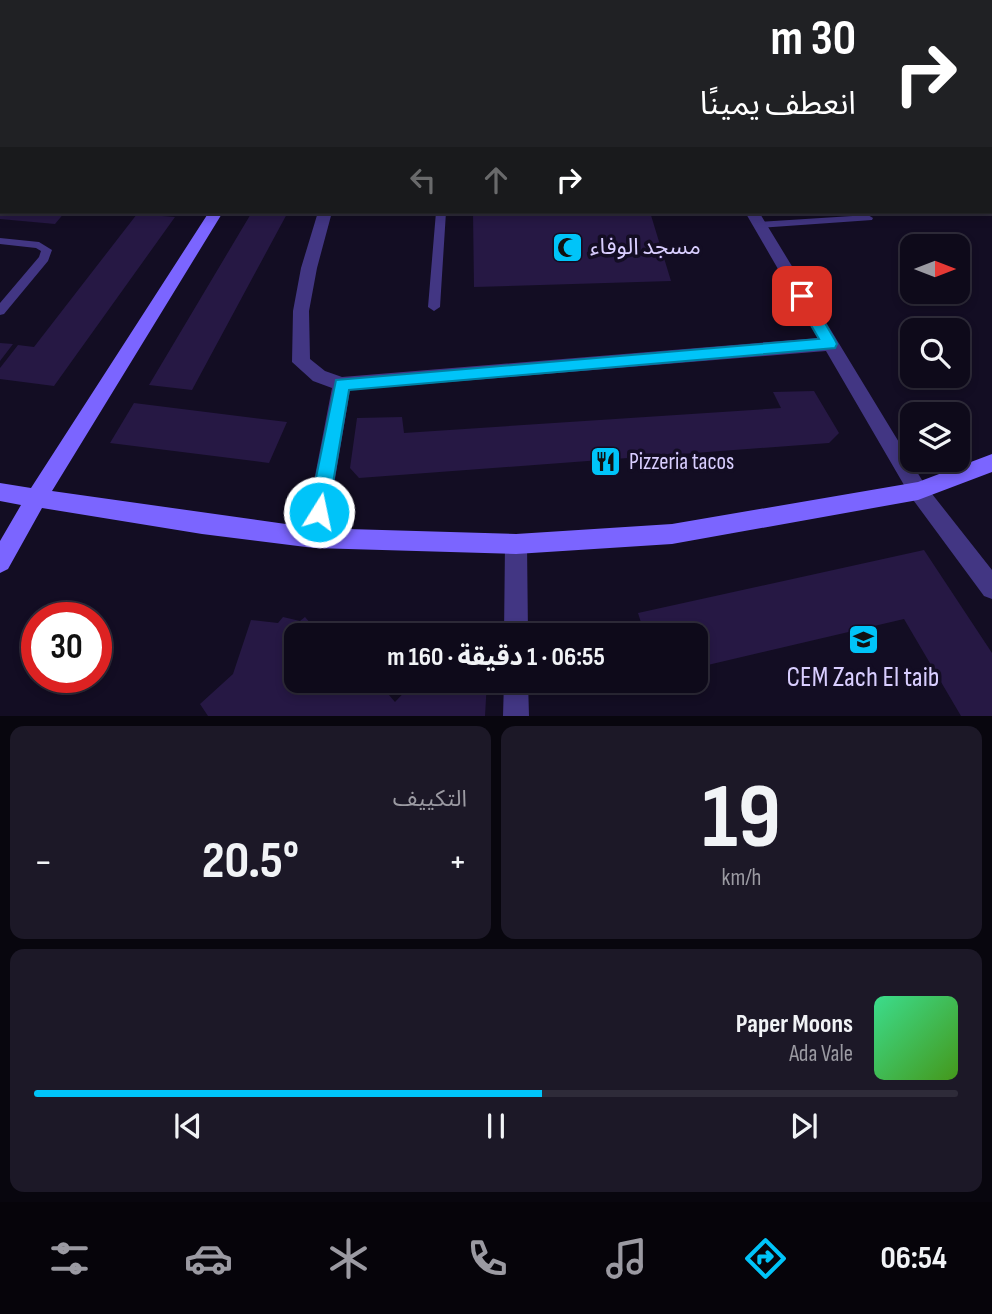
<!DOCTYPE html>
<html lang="ar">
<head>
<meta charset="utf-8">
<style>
  body { margin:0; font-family:"Sofia Sans Condensed","Noto Sans Arabic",sans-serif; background:#1c1827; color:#f1f3f6; direction:rtl; height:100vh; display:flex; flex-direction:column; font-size:26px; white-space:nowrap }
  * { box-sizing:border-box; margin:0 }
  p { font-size:23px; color:#9b9aa2 }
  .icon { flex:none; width:38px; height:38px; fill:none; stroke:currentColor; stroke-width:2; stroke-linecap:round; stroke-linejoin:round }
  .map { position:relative; height:716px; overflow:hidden; direction:ltr }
  .drawer { display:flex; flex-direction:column; gap:10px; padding:10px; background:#08060e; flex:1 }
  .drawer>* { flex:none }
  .hud { position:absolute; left:0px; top:0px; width:992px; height:214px; box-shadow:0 4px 10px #0003,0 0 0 2px #2e2b39; direction:rtl; background:#202124; color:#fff; overflow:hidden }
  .needle { width:46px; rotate:90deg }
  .buttons { position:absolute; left:900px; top:234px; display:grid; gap:14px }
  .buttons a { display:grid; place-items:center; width:70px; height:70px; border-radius:14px; background:#0e0a1a; box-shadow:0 4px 10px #0003,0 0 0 2px #2e2b39; font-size:35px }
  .speed { position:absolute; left:21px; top:602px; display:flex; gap:14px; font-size:35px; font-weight:700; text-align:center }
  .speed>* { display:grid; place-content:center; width:91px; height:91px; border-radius:50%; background:#0e0a1a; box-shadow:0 4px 10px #0003,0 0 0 2px #2e2b39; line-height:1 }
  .speed .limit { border:10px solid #d22; background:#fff; color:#111 }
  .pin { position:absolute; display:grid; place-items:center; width:60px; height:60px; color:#fff; margin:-30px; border-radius:14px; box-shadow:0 4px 10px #0006 }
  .me { position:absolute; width:77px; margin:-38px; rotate:10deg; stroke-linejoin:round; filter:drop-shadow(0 0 5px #0008) }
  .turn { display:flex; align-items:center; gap:24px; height:147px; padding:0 21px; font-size:32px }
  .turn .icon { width:91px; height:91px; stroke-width:2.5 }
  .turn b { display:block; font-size:49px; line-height:60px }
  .lanes { display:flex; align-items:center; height:66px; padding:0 21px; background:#0003; justify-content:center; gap:35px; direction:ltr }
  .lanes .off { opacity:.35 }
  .big { font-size:52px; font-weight:700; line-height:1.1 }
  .drawer .card { flex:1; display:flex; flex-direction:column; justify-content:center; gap:10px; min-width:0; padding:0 24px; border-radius:14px; background:#1c1827 }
  .drawer .dial { align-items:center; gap:0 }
  .dial b { font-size:91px; line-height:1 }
  .song { display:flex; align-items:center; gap:21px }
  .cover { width:84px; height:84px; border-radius:10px; background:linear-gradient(135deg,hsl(150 70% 55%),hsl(100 70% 35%)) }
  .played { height:7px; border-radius:4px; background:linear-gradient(90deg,#00c4f9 55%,#2e2b39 55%) }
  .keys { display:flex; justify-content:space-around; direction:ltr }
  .heat { display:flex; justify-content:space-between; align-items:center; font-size:38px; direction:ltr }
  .drawer .tiles { flex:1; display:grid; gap:10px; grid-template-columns:1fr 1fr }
  .card:last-child { grid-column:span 2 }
  .trip { position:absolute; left:284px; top:623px; width:424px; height:70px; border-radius:14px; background:#0e0a1a; box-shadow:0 4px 10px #0003,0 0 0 2px #2e2b39; font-weight:700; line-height:70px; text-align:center; direction:rtl }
  .tabs { display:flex; height:112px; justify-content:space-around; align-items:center; background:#06040a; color:#9b9aa2 }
  .tabs .icon { width:49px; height:49px }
  .tabs .on { color:#00c4f9 }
  .tabs b { font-size:32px; color:#f1f3f6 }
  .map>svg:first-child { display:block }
  .building { fill:#261844 }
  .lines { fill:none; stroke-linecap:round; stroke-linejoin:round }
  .lane { fill:#423683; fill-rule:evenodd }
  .street { fill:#423683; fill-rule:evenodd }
  .secondary { fill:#7b65ff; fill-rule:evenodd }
  .route { fill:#00c4f9; stroke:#007fa2; stroke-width:2 }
  .labels { text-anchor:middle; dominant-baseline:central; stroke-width:7; stroke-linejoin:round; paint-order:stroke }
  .poi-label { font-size:23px; fill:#d9ceff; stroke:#130d23; text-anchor:start }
  .near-poi-label { font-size:28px; fill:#d9ceff; stroke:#130d23 }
</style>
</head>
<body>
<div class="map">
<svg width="992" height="716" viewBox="0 0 992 716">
  <rect width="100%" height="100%" fill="#130d23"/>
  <!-- building -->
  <path class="building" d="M0 212H65L55 224 0 219Z
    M252 212H288L192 390 149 385Z
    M473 212H650L671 281 474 287Z
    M137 214 175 217 54 386 0 379V368L18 345 34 347Z
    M0 343 13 344 0 361Z
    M814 391 839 433 829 443 359 478 350 468 357 418 402 417 404 433 781 408 773 392Z
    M134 403 287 422 269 463 110 443Z
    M924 550 992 653V716H961L904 619 695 668V635H645L638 613Z
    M283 617 300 621 305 617 318 632 328 624 337 635H296V681H377L395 702 415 681H487L485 716H208L200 704 233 674 251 620 278 623Z"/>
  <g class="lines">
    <!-- lane -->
    <path class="lane" d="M212 0H218L211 2Z
      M0 57H2V61H0Z
      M436 212H446L440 307 434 311 428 307Z
      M868 215 873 218 872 220 760 228 755 225 760 222Z
      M0 238 39 242 52 250 48 261 4 314 0 315V303L39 257 41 251 36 248 0 244Z"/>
    <!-- street -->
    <path class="street" d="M85 0H96L83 2Z
      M474 0H484L485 2H475Z
      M626 0H636L637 2H627Z
      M0 39H2V45H0Z
      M990 58H992L990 65Z
      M0 67H2L0 74Z
      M0 166H2V174H0Z
      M318 212H332L317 268 309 311 310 359 325 371 342 377 818 338 745 212H759L925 485 992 570V599L984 596 911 497 826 351 350 390 325 538 322 545 314 548 306 545 303 538 332 388 313 381 292 362 293 311 301 268Z
      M516 534 524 537 527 544 528 635H504L505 544 508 537Z
      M504 681H528L529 716H503Z"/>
    <!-- secondary -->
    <path class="secondary" d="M347 0H357L346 2Z
      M752 0H762L764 2H753Z
      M990 199H992V208H990Z
      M209 212H223L52 491 314 528 516 534 672 524 918 482 992 454V472L918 500 672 544 516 554 314 548 202 534 42 508 8 569 0 573V541L21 505 0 501V483L31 488Z"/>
  </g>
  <!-- route -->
  <path class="route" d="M802 291 807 293 835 340 837 344 835 348 349 390 328 512 325 518 319 521 312 518 309 512 336 380 819 339 794 296Z"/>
  <!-- icons -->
  <defs>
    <symbol id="mosque-square" viewBox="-11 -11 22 22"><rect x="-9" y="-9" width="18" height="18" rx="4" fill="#00c4f9" stroke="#130d23"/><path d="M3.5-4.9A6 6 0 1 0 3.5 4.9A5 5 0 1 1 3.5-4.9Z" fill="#111"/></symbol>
    <symbol id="restaurant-square" viewBox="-11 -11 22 22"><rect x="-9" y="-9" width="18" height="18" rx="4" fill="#00c4f9" stroke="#130d23"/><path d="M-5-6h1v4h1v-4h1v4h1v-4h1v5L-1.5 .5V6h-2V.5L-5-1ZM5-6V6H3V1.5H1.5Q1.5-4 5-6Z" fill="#111"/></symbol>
    <symbol id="school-square" viewBox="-11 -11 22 22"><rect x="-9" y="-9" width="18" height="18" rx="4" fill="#00c4f9" stroke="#130d23"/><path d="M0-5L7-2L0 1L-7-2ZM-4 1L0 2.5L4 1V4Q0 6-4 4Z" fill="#111"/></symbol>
  </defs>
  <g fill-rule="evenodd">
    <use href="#mosque-square" x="550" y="230" width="35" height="35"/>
    <use href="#restaurant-square" x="588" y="444" width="35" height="35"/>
    <use href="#school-square" x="846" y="622" width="35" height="35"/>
  </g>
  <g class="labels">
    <!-- poi labels -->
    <g class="poi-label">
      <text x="590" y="247">مسجد الوفاء</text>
      <text x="629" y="462">Pizzeria tacos</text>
    </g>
    <!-- near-poi labels -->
    <g class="near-poi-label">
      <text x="863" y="677">CEM Zach El taib</text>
    </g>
  </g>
</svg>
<div class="buttons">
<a><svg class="needle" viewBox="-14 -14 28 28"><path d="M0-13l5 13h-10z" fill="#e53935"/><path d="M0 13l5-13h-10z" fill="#9b9aa2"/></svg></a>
<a><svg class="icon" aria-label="search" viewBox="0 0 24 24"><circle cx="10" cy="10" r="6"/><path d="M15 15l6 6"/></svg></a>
<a><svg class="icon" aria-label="layers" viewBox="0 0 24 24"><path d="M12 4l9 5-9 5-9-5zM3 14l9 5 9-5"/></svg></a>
</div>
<div class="speed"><div class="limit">30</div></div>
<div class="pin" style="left:802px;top:296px;background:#d93025"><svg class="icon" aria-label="arrive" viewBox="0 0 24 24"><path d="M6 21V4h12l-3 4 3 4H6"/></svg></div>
<svg class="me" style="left:319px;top:512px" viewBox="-20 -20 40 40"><circle r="17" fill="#00c4f9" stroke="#fff" stroke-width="3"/><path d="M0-11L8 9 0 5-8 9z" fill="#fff"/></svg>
<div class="trip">06:55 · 1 دقيقة · 160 m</div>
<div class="hud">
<div class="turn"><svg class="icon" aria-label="right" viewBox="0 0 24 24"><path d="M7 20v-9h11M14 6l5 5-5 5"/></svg><div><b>30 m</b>انعطف يمينًا</div></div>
<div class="lanes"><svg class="icon off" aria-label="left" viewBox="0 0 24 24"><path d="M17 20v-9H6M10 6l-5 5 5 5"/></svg><svg class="icon off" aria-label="ahead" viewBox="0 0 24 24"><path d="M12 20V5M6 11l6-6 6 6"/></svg><svg class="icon" aria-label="right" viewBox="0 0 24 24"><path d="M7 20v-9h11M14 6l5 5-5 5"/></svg></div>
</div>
</div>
<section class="drawer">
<div class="tiles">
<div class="card dial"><b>19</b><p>km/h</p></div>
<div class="card"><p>التكييف</p>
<div class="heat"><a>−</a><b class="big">20.5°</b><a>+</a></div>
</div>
<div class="card">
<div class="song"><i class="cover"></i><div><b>Paper Moons</b><p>Ada Vale</p></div></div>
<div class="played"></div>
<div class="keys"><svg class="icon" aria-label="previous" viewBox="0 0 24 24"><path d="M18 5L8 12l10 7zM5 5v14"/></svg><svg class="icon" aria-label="pause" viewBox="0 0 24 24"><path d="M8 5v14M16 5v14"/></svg><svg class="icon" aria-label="next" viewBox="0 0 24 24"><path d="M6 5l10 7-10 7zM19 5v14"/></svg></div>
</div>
</div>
</section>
<nav class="tabs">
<b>06:54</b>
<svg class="icon on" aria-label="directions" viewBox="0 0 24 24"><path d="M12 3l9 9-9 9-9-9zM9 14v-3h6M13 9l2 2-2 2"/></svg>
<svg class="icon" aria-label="music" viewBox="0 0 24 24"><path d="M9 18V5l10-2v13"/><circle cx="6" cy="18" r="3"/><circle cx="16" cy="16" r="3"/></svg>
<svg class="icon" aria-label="phone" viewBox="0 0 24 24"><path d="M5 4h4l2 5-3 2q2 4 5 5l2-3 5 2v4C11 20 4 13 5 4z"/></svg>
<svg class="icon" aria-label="climate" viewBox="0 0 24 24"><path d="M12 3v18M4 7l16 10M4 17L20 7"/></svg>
<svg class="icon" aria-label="car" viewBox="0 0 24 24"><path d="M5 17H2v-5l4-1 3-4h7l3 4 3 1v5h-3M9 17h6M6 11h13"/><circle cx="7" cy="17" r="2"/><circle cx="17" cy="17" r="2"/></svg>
<svg class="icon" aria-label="filters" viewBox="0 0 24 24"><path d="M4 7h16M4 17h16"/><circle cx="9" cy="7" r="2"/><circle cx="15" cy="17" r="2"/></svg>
</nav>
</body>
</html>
